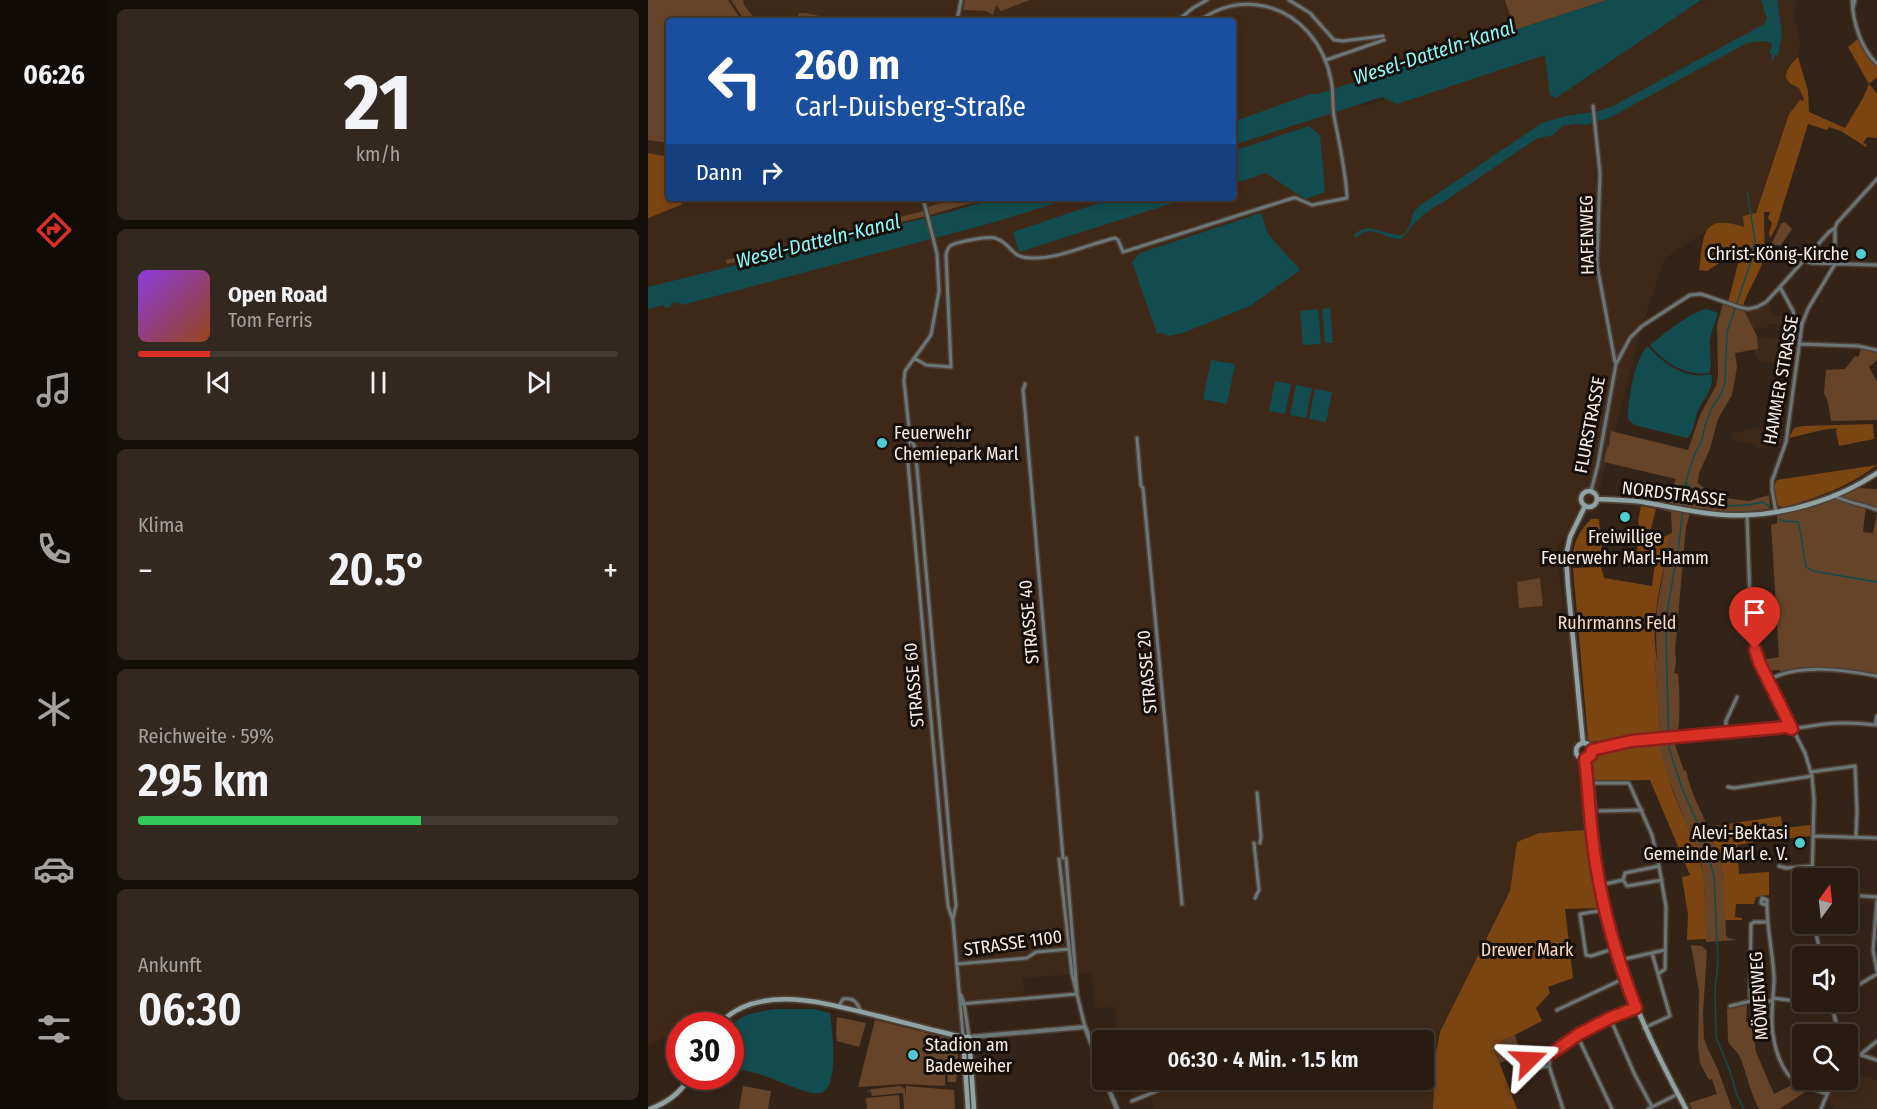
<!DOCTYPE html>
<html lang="de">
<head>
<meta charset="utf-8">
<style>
  body { margin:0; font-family:"Fira Sans Condensed",sans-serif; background:#332820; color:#f1f3f6; height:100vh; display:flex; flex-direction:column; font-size:22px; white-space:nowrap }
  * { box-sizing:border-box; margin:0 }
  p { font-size:20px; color:#a4a19f }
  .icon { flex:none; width:33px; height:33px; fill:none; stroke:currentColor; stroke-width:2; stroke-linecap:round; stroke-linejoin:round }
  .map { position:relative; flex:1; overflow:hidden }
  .drawer { display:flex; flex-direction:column; gap:9px; padding:9px; background:#150f0a; width:540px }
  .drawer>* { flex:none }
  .guide { position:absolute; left:18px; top:18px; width:570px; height:183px; border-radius:6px; box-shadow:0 3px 9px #0003,0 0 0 2px #433932; background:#1a4fa0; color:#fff; overflow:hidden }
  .needle { width:39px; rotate:15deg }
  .controls { position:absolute; left:1144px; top:868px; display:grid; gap:12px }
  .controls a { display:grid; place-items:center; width:66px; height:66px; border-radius:6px; background:#271b12; box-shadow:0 3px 9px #0003,0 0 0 2px #433932; font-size:30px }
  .speed { position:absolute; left:18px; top:1012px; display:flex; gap:12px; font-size:30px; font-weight:700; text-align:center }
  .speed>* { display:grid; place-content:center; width:78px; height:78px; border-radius:50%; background:#271b12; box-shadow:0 3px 9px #0003,0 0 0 2px #433932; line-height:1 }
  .speed .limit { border:9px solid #d22; background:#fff; color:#111 }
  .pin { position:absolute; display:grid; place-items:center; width:51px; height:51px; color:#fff; margin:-62px -26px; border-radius:50% 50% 50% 0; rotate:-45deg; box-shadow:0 0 6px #0007 }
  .pin .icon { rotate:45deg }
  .me { position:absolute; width:66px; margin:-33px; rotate:69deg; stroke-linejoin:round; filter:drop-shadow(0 0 4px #0008) }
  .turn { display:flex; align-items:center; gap:21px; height:126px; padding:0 30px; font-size:27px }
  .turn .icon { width:78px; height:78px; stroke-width:2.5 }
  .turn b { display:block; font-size:42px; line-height:51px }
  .then { display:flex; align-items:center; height:57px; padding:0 30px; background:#0003; gap:12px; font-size:22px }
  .big { font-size:45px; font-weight:600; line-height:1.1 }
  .drawer .widget { flex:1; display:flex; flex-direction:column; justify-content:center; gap:9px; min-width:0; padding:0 21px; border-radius:9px; background:#332820 }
  .drawer .dial { align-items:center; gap:0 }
  .dial b { font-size:78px; line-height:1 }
  .song { display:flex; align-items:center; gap:18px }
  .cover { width:72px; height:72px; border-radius:9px; background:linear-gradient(135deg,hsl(270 70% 55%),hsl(20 70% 35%)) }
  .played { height:6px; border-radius:3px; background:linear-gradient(90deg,#d93025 15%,#433932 15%) }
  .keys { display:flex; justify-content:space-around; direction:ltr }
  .heat { display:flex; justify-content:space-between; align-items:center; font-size:33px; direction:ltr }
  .charge { height:9px; border-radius:4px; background:linear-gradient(90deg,#34c759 59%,#433932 0) }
  .trip { position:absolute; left:444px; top:1030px; width:342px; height:60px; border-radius:6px; background:#271b12; box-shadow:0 3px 9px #0003,0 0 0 2px #433932; font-weight:600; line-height:60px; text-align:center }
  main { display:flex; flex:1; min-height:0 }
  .dock { display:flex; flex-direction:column; width:108px; justify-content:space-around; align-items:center; background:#100b07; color:#a4a19f }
  .dock .icon { width:42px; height:42px }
  .dock .current { color:#d93025 }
  .dock b { font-size:27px; color:#f1f3f6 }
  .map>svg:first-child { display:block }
  .built { fill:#3e2918; fill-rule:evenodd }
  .green { fill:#654429 }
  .forest { fill:#7b4512 }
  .water { fill:#124c4f }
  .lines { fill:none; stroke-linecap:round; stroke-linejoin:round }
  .stream { stroke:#124c4f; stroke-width:1.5 }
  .minor-casing { stroke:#4f4035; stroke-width:6 }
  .tertiary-casing { stroke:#4f4035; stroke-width:7 }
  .secondary-casing { stroke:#4f4035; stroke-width:8 }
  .minor { stroke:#6a7677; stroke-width:3 }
  .tertiary { stroke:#6a7677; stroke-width:4 }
  .secondary { stroke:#8fa3a4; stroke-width:4.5 }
  .route-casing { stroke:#8d1f18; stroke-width:15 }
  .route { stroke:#d93025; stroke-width:10 }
  .poi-dot { fill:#51ccd2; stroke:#160f0a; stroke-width:2 }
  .labels { text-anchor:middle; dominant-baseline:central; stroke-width:6; stroke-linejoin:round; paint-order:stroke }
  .street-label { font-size:18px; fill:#f8ede5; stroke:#160f0a }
  .poi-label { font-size:18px; fill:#f8ede5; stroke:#160f0a; text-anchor:end }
  .park-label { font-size:18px; fill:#fbd9c0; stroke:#160f0a }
  .water-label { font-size:20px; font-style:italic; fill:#8bf8fc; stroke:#160f0a }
</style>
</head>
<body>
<main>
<nav class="dock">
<b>06:26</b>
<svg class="icon current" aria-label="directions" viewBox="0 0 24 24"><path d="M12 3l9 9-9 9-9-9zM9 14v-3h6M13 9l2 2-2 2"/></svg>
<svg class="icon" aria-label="music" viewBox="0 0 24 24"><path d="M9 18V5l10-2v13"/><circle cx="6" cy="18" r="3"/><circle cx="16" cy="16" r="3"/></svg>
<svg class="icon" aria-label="phone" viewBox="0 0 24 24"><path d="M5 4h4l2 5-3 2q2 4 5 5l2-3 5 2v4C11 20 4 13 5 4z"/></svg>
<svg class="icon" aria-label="climate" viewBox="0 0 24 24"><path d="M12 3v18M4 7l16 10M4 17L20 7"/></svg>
<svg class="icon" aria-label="car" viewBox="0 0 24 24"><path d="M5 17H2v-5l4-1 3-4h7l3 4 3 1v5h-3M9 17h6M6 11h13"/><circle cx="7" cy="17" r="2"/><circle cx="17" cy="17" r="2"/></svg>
<svg class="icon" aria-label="filters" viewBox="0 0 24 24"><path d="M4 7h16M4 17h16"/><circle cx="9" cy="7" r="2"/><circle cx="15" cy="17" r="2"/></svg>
</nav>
<section class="drawer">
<div class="widget dial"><b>21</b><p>km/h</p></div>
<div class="widget">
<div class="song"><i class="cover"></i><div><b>Open Road</b><p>Tom Ferris</p></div></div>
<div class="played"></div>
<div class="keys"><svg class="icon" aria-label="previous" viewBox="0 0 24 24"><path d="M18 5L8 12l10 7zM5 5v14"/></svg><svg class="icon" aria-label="pause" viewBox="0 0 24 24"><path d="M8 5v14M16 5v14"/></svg><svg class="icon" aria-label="next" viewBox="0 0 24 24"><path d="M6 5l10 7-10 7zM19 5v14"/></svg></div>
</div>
<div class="widget"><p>Klima</p>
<div class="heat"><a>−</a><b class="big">20.5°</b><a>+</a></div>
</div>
<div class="widget"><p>Reichweite · 59%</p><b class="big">295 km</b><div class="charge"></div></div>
<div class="widget"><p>Ankunft</p><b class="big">06:30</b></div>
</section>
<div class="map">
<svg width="1229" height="1109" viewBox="0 0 1229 1109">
  <rect width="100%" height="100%" fill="#342418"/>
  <!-- built -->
  <path class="built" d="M0 0H857L867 30 708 81 712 107 1061 0H1148L1147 19 1152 45 1150 57 1161 99 1141 114 1108 213 1097 223 1096 227 1080 222 1069 224 1017 258 992 334 952 487 907 550 924 656 939 830 891 833 869 842 862 891 791 1032 787 1052 785 1109H505L504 1095 486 1101 478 1080H776V1041H470L467 1007 447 1008 443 973 375 978 376 994 311 1003 312 1029 308 1031 191 1003 166 999 93 1004 43 1026H32L31 1031 0 1045ZM21 21H585V198H21Z
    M1121 301 1124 315 1139 317 1144 313 1146 320 1149 324H1120V327L1105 330 1096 310 1108 308Z
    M1109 337 1148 340 1145 366 1110 361 1105 350 1110 349Z
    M1112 427 1123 428 1128 437 1135 439 1133 444 1123 440 1112 450 1108 445 1083 439 1085 433Z
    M1200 1071 1229 1080V1109H1186L1182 1103 1179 1094 1185 1080H1200Z"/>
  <!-- green -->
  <path class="green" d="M0 0H80L94 21H21V143L0 140Z
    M83 0H95L96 5 109 21H97Z
    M317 0H382L353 11 348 5 345 15 338 11 315 10Z
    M857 0H959L867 30Z
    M151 13H157L197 21H148Z
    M314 198H341L274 217 79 264 78 260 272 212C284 203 299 202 314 198Z
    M1137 222 1144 229 1133 245H1123L1133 224Z
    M1075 304 1096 310 1109 336 1110 349 1087 353 1089 367 1084 395 1070 419 1062 449 1051 473 1050 483 1063 494 1070 497 1101 501 1121 495 1122 505 1121 509 1102 511 1101 513 1075 512 1020 505 1017 503H1020L1028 479 956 462 959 447 961 446 963 431 1040 450 1052 415 1068 386 1070 376 1069 325Z
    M1214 347 1229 351V360L1221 367 1229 382V420L1183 421 1180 402 1176 393 1178 370 1197 369 1207 356 1210 357Z
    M1211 488 1229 489V509L1213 502 1191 497Z
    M1186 498 1218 506 1215 532 1225 533 1229 513V675L1184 669 1133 674 1132 670 1119 671 1114 660 1131 657 1123 525 1129 523V515Z
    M1011 509 1042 513 1038 527 1027 651 1028 662 1026 673 1030 674C1032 694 1032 714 1030 734L980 739 1012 734 1007 660 1009 659 1008 637 1009 607 1017 564 1015 563 1019 545 1024 533 1023 512Z
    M892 578 895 606 871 608 869 582Z
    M1029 740 1027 745 1036 771 1038 770C1043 797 1059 821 1069 848 1078 876 1077 906 1078 935L1080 938 1089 940 1058 942 1056 881 1053 862 1014 762 1010 745 945 763 950 812 947 813 943 761C961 741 1004 742 1029 740Z
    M1043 945 1054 946 1059 951 1055 1014 1056 1038 1059 1047 1070 1070 1084 1109H1044L1041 1103 1069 1094 1064 1079 1061 1080 1052 1063 1050 1045 1051 991Z
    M1099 1003 1098 1022H1104L1108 1052 1126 1094 1148 1083 1162 1089 1131 1109H1111C1102 1092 1099 1074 1092 1057 1089 1050 1083 1048 1080 1041L1079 1009Z
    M189 1017 218 1023 211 1047 189 1041 188 1033Z
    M227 1020 307 1040 311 1044 308 1082H300L299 1071 297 1073V1086L256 1084 210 1087Z
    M867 1035 873 1054 852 1063 845 1046Z
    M95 1086 123 1091 120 1109H91Z
    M252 1086 257 1089 258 1099V1086L306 1090 307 1109H256L255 1093 224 1096 223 1091 218 1092 224 1089Z
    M251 1095 252 1109H219L218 1098Z"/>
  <!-- forest -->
  <path class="forest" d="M1211 38 1222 60 1229 67V77L1221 84 1229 94V138L1219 137 1215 143 1219 145 1218 147 1193 131 1181 127 1179 130 1160 124 1128 228 1122 238 1121 233 1124 223 1120 218 1122 212H1116C1116 226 1117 241 1116 254 1115 270 1099 290 1095 307L1080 302 1091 260 1080 257 1059 271 1051 270C1056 236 1052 213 1096 227L1095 216 1108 213 1141 114 1152 100 1155 101 1156 99 1151 88C1130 80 1138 69 1150 57L1160 91 1161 112 1197 128 1215 98 1221 84 1200 47Z
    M0 153 21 157V198H38L33 205 0 218Z
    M1225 424 1226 439 1191 446 1188 431 1189 428 1174 430 1141 438 1146 428 1155 426Z
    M1229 465C1201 486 1170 498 1136 507L1130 506 1125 488 1129 480Z
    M993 506 1008 509 1003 529H992L990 521Z
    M943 519H951L954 553 947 560 924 562C925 544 930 532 943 519Z
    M1001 531H1006V542L1024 533 1019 545 1015 562 1017 563C1010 593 1003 629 1009 660H1007L1012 734 942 742 940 739 925 568 953 567 956 578 1004 586 1007 563 987 559 991 540Z
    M986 744H1010L1025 792 1050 852 1056 878 1058 936V939L1039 940 1040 915 1034 877 1042 875 1002 780 947 781 945 763 950 756Z
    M1133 816 1135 828 1163 825 1162 836 1107 842 1089 845 1091 874 1121 872V895L1108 897 1106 904H1088L1087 917 1094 918V920H1077L1075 874 1068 847 1059 827Z
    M939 830 944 868 952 907 951 908 917 909 925 978 900 987 902 993 888 1008 894 1021 845 1046 869 1109H785L788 1052 792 1032 862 891 869 842 891 833Z"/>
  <!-- water -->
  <path class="water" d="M959 0H1053L908 98 902 95 897 55 749 104 734 97 585 145V122L662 94H670Z
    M1113 0H1129L1134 34 1130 55H1127L1125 60H1123L1124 54 1121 53 1124 46 1123 43 1116 41 1099 43 961 118C952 121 946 121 938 125L928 124 915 126 905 135 888 139 794 203C785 207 777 213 770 220 763 225 760 233 753 239 735 239 723 222 708 238L705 235C722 222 727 231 745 234 748 234 751 236 754 235 763 231 762 217 767 210 769 208 772 206 774 204L894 123 918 116 951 111 963 107 1116 24 1119 19Z
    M661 126 672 135 677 192 657 199 618 173 585 184V151Z
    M350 198H424L347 222 34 305 30 302 23 304V307L17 308 16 305 0 309V287L298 213Z
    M455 198H541L371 252 365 232 454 202Z
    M613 213 620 234 652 270 602 306 535 333 520 336 514 333 509 334 484 262 492 253Z
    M682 308 685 343H677L674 309Z
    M670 309 673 344 655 345 652 311Z
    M1059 309 1070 313C1067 323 1063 331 1062 342 1061 352 1065 363 1061 373 1039 377 1015 362 1002 345 1013 336 1045 310 1059 309Z
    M1000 346C1014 363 1040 381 1062 374L1064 376C1065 390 1055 399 1050 411 1046 420 1047 431 1039 438L986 425 980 419C979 402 987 357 1000 346Z
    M563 360 587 364 579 404 555 399Z
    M627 381 643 384 637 414 621 411Z
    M648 385 664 388 658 418 642 415Z
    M667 389 684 392 678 422 661 419Z
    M128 1009H165L182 1013C184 1029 192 1088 172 1093 162 1096 125 1078 114 1075 104 1071 93 1071 83 1067 82 1022 79 1016 128 1009Z"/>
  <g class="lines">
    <!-- stream -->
    <path class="stream" d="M1038 482C1041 488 1043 488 1049 491 1053 494 1056 499 1060 501 1072 508 1102 506 1114 502L1122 507
      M1132 519 1134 521 1150 522 1151 524 1158 567 1165 571 1229 582
      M1096 1109 1089 1095 1082 1071 1068 1037 1067 991 1070 963 1066 877 1057 841 1034 788 1021 748 1018 638 1020 607 1031 543 1038 481 1046 456 1054 440 1058 422 1065 406 1073 394 1077 383 1079 332 1102 264 1107 240 1099 191"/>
    <defs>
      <path id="minor" d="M641 0 662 13 686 40 695 41 735 36
        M1204 0C1205 23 1213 48 1229 64
        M1205 8 1207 0
        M309 21 313 0
        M529 21 545 8 559 0
        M678 60 736 40
        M945 106 952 173 949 265 967 362
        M275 198 289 254 291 291 283 335 257 371 256 381 262 438 259 452 296 866 300 906 305 921 315 1036
        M1187 228V264
        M1156 260 1163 263 1229 265
        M1154 324 1148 322 1145 311 1132 287 1181 232 1187 228 1189 223 1229 179
        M1151 344 1210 346 1229 350
        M266 358 278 365 303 367 298 255C299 251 299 249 302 246 307 242 340 236 347 238 366 244 360 259 387 258 413 258 441 244 467 238L470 240 475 252 645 198H648L664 205 699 198C698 171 691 143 686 116 684 104 686 92 683 80 676 44 652 14 616 6 592 1 570 7 551 21
        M377 384 375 390 377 411 415 858
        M489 438 493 486 495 488 534 904
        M263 440 267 447 268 457 304 865 308 905 305 919
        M943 491 950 464 968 364 982 338 994 326 1042 295 1053 294 1091 307 1100 309 1109 307 1118 302 1132 287
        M1185 495C1198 503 1215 504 1229 510
        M1128 512 1124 490V481L1138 442 1154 324 1160 309 1187 264
        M1099 515 1103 630 1111 662 1157 753 1164 776 1166 800 1164 879
        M1120 680C1152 663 1195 670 1229 676
        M1227 725 1229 716
        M1078 733V721L1089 697
        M944 750 983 741 1139 727C1151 730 1165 725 1177 724 1194 722 1211 723 1229 725
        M1163 772 1207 766 1209 811 1208 836
        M948 783H981L1004 835 1011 866 1018 907 1017 969 1010 974
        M1080 787 1086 788 1164 776
        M609 793 613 837 612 843
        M952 811 994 810
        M1166 836 1229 838
        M606 843 611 890 607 898
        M418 858 429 992
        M411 859 424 974 437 1027
        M1131 866 1138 868 1164 866
        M975 880 977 873 1011 866
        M975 880 979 886 1014 880
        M952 885 975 880
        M1200 895 1229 897
        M1229 901 1225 950 1229 971
        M1118 905 1113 903 1114 898 1119 900C1118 926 1125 952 1126 978 1126 991 1124 1003 1124 1015 1123 1033 1128 1058 1139 1073 1147 1085 1166 1089 1179 1094
        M957 910 932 914 938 955 943 956 968 948
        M1166 924 1173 957
        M972 960 1017 950
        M309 964 379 958 388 952 421 949
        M1200 991 1229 974
        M313 995 316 1003 321 1037
        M1125 998 1156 1002H1178
        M1103 1001 1102 996 1103 924 1106 922H1119
        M1183 1002 1191 1035
        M312 1004 429 994
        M1082 1006 1103 1001H1124
        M190 1007 195 999C206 998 208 1001 213 1011
        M909 1010 977 978
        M962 1018 986 1073 1004 1107
        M996 1028 1022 1016 1004 953
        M929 1035 964 1109
        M514 1037V1041
        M1200 1051 1229 1060
        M1212 1055 1229 1041
        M881 1063 901 1060
        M901 1066 883 1069 880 1061 883 1057 903 1053
        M518 1080 519 1087
        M484 1101 519 1087 553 1084 554 1080
        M915 1109 901 1066 904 1053C928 1032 959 1020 988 1008
        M1000 1109 1030 1094
        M1173 1109 1185 1080"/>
      <path id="tertiary" d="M321 1037 437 1027 454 1072
        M457 1080 469 1109"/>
      <path id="secondary" d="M933 499a8 8 0 1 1 16 0a8 8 0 1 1-16 0Z
        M950 499C965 500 980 500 995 502 1029 508 1065 517 1100 515 1144 513 1192 498 1229 473
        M935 743 920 586 918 556 922 537 937 506
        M928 751a8 8 0 1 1 16 0a8 8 0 1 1-16 0Z
        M937 759C940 794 943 830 948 864 961 952 996 1032 1038 1109
        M69 1026C109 981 180 1004 230 1016 259 1023 287 1031 315 1037H321L326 1109
        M315 1037 320 1109
        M2 1109C19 1103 33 1092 42 1077"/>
    </defs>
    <!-- minor casing -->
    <use href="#minor" class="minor-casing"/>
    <!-- tertiary casing -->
    <use href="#tertiary" class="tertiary-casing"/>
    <!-- secondary casing -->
    <use href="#secondary" class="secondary-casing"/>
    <!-- minor -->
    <use href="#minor" class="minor"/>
    <!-- tertiary -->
    <use href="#tertiary" class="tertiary"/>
    <!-- secondary -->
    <use href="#secondary" class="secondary"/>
  </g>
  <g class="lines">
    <defs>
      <path id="route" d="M881 1060 885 1057 904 1053 931 1034 962 1018 988 1008C970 962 956 914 948 865 942 830 941 795 937 759L943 755 944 750 983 741 1139 727 1144 729 1111 662 1107 649"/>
    </defs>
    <!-- route casing -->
    <use href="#route" class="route-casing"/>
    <!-- route -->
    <use href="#route" class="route"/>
  </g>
  <!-- markers -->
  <g class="poi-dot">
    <circle cx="1213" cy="254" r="6"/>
    <circle cx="234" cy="443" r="6"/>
    <circle cx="977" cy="517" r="6"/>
    <circle cx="1152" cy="843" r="6"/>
    <circle cx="265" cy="1055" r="6"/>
  </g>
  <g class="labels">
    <!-- street labels -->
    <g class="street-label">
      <text transform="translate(939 235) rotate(-91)">HAFENWEG</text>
      <text transform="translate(1133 380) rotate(-80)">HAMMER STRASSE</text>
      <text transform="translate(942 425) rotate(-79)">FLURSTRASSE</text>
      <text transform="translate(1026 494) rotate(7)">NORDSTRASSE</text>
      <text transform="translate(381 622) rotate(-95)">STRASSE 40</text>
      <text transform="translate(499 672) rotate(-95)">STRASSE 20</text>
      <text transform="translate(266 685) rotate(-95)">STRASSE 60</text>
      <text transform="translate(365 943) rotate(-8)">STRASSE 1100</text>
      <text transform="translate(1111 996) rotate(-94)">MÖWENWEG</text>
    </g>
    <!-- poi labels -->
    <g class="poi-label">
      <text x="1201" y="254">Christ-König-Kirche</text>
      <text x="246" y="433" text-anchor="start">Feuerwehr<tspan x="246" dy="21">Chemiepark Marl</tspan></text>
      <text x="977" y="537" text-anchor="middle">Freiwillige<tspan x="977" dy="21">Feuerwehr Marl-Hamm</tspan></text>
      <text x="1140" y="833">Alevi-Bektasi<tspan x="1140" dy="21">Gemeinde Marl e. V.</tspan></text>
      <text x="277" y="1045" text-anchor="start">Stadion am<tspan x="277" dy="21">Badeweiher</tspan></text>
    </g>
    <!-- park labels -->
    <g class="park-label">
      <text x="969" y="623">Ruhrmanns Feld</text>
      <text x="879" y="950">Drewer Mark</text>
    </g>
    <!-- water labels -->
    <g class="water-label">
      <text transform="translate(786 52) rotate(-18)">Wesel-Datteln-Kanal</text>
      <text transform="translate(170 241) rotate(-14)">Wesel-Datteln-Kanal</text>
    </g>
  </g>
</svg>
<div class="controls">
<a><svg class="needle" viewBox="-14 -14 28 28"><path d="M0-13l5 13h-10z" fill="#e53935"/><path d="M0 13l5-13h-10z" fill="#a4a19f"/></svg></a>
<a><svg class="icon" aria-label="sound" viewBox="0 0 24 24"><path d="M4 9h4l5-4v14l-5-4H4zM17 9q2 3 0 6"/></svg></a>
<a><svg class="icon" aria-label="search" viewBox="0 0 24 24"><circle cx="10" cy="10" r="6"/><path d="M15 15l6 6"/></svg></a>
</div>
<div class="speed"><div class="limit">30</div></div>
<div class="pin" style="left:1107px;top:649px;background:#d93025"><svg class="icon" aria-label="arrive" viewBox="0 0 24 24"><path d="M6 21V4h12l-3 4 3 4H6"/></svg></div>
<svg class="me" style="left:881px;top:1060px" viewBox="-20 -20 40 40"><path d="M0-17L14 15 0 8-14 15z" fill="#d93025" stroke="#fff" stroke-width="4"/></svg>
<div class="trip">06:30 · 4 Min. · 1.5 km</div>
<div class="guide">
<div class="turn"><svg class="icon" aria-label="left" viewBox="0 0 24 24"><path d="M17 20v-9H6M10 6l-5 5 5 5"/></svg><div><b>260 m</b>Carl-Duisberg-Straße</div></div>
<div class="then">Dann<svg class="icon" aria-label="right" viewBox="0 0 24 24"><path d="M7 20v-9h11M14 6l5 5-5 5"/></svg></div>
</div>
</div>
</main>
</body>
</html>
